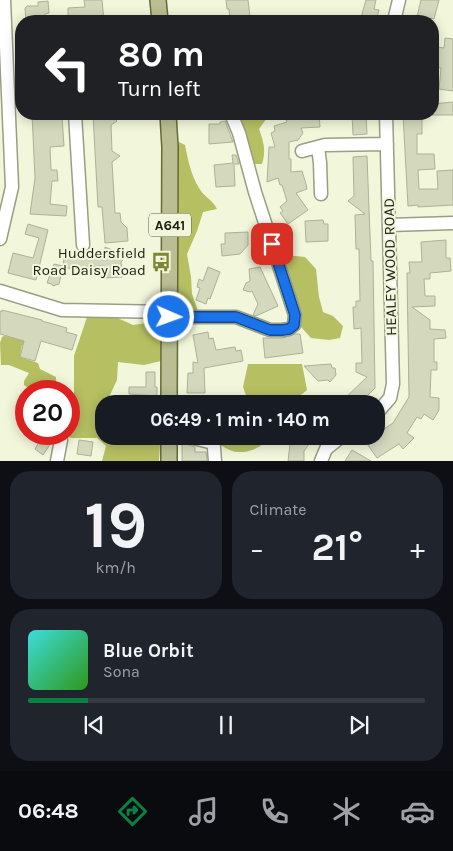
<!DOCTYPE html>
<html lang="en">
<head>
<meta charset="utf-8">
<style>
  body { margin:0; font-family:Karla,sans-serif; background:#20242c; color:#f1f3f6; height:100vh; display:flex; flex-direction:column; font-size:19px; white-space:nowrap }
  * { box-sizing:border-box; margin:0 }
  p { font-size:16px; color:#9ea1a6 }
  .icon { flex:none; width:28px; height:28px; fill:none; stroke:currentColor; stroke-width:2; stroke-linecap:round; stroke-linejoin:round }
  .map { position:relative; height:461px; overflow:hidden }
  .side { display:flex; flex-direction:column; gap:10px; padding:10px; background:#0d0f14; flex:1 }
  .side>* { flex:none }
  .top-card { position:absolute; left:15px; top:15px; width:424px; height:105px; border-radius:20px; box-shadow:0 2px 12px #0003; background:#202124; color:#fff; overflow:hidden }
  .speed { position:absolute; left:15px; top:380px; display:flex; gap:10px; font-size:25px; font-weight:700; text-align:center }
  .speed>* { display:grid; place-content:center; width:65px; height:65px; border-radius:50%; background:#171b24; box-shadow:0 2px 12px #0003; line-height:1 }
  .speed .limit { border:8px solid #d22; background:#fff; color:#111 }
  .pin { position:absolute; display:grid; place-items:center; width:42px; height:42px; color:#fff; margin:-21px; border-radius:10px; box-shadow:0 2px 8px #0006 }
  .me { position:absolute; width:55px; margin:-28px; rotate:92deg; stroke-linejoin:round; filter:drop-shadow(0 0 4px #0008) }
  .turn { display:flex; align-items:center; gap:18px; height:105px; padding:0 20px; font-size:22px }
  .turn .icon { width:65px; height:65px; stroke-width:2.5 }
  .turn b { display:block; font-size:35px; line-height:42px }
  .big { font-size:38px; font-weight:700; line-height:1.1 }
  .side .widget { flex:1; display:flex; flex-direction:column; justify-content:center; gap:8px; min-width:0; padding:0 18px; border-radius:20px; background:#20242c }
  .side .dial { align-items:center; gap:0 }
  .dial b { font-size:65px; line-height:1 }
  .song { display:flex; align-items:center; gap:15px }
  .cover { width:60px; height:60px; border-radius:8px; background:linear-gradient(135deg,hsl(180 70% 55%),hsl(110 70% 35%)) }
  .played { height:5px; border-radius:2px; background:linear-gradient(90deg,#0b8043 15%,#363941 15%) }
  .keys { display:flex; justify-content:space-around; direction:ltr }
  .heat { display:flex; justify-content:space-between; align-items:center; font-size:28px; direction:ltr }
  .side .tiles { flex:1; display:grid; gap:10px; grid-template-columns:1fr 1fr }
  .widget:last-child { grid-column:span 2 }
  .trip { position:absolute; left:95px; top:395px; width:290px; height:50px; border-radius:20px; background:#171b24; box-shadow:0 2px 12px #0003; font-weight:700; line-height:50px; text-align:center }
  .dock { display:flex; height:80px; justify-content:space-around; align-items:center; background:#090b0e; color:#9ea1a6 }
  .dock .icon { width:35px; height:35px }
  .dock .on { color:#0b8043 }
  .dock b { font-size:22px; color:#f1f3f6 }
  .map>svg:first-child { display:block }
  .forest { fill:#b6bf61 }
  .building { fill:#d4d8bd; stroke:#adb196 }
  .lines { fill:none; stroke-linecap:round; stroke-linejoin:round }
  .minor-casing { stroke:#9a9e84; stroke-width:15 }
  .major-casing { stroke:#656a36; stroke-width:18 }
  .minor { stroke:#fff; stroke-width:12 }
  .major { stroke:#babe92; stroke-width:15 }
  .route-casing { stroke:#114b97; stroke-width:12 }
  .route { stroke:#1a73e8; stroke-width:9 }
  .labels { text-anchor:middle; dominant-baseline:central; stroke-width:4; stroke-linejoin:round; paint-order:stroke }
  .shield { fill:#f2f6da; stroke:#5c5f4f; stroke-width:1 }
  .shield-label { font-size:14px; font-weight:bold; fill:#1c1e14 }
  .poi-label { font-size:15px; fill:#1c1e14; stroke:#f2f6da; text-anchor:end }
  .street-label { font-size:15px; fill:#1c1e14; stroke:#f2f6da }
</style>
</head>
<body>
<div class="map">
<svg width="453" height="461" viewBox="0 0 453 461">
  <rect width="100%" height="100%" fill="#f2f6da"/>
  <!-- forest -->
  <path class="forest" d="M233 114H282L267 118 259 129C264 142 266 151 262 164H255L248 157Z
    M179 142 185 145C188 160 191 175 199 188 204 197 212 199 217 209L203 212 197 231 187 254 191 277 192 294 198 311 177 313V147Z
    M285 255 305 257 316 269 319 297 323 312 333 316 343 326 340 338 329 340 311 338 301 327 280 260Z
    M98 314 113 316 133 325 154 322 162 325 161 361 144 365 118 362 117 380 110 395 114 404H104V436H138L160 445 159 461H102L106 446 97 438H71L60 434H69V402H71L74 398V356L87 317Z
    M4 336 23 338 32 347 22 345 20 357 38 363 40 369 56 377V391H33L24 385V381L29 373 9 365H1L0 343 2 337Z
    M248 364H302L307 390 290 404H249L243 387Z
    M216 436H270C263 447 250 453 237 452 231 452 223 446 218 444Z"/>
  <!-- building -->
  <path class="building" d="M84 0H102L104 21H86V16L68 17V8L85 7Z
    M226 0H248L250 17 230 20 229 9H227Z
    M366 0H376L374 9 379 10 376 21H360Z
    M421 0H439L434 19 430 18 429 21H416Z
    M48 1 49 13 45 14V16L40 17V21H26L25 8 27 6H38V2Z
    M445 38 453 39V91L439 89 441 68 434 67 436 51H438V47L444 48Z
    M453 102V115H432V104Z
    M32 114H42V116H49V118L62 117 64 146 50 147 51 170H57L58 181H52L50 204 67 206 66 216 30 214 35 178Z
    M93 114H110L117 121 111 125 112 151 120 156 112 162 115 213H120L121 222 127 228 128 241 105 243 102 207H98Z
    M298 114H319L320 127 301 128 303 133 298 140 289 142V159H291V172L302 171 306 184 307 189 296 193 308 210 288 224 280 213 283 211 280 207 287 201 282 185H280L278 178 267 182 269 147H275L271 133 275 131 274 126 287 122 285 118Z
    M352 114H366L367 134 353 135Z
    M403 114H422V134H417V154H434L435 169 418 170 419 189H438L437 171 453 170V205L418 207V205L408 206Z
    M225 121 233 142 209 144V124H220V122Z
    M232 155H236L239 164H234L235 186 216 187 214 165 233 163Z
    M367 156 371 261H373L375 388 359 404H339L367 377 356 372V363H362L361 328 354 329 353 307H356V301H360L359 249H356L355 215 365 214 348 201 354 196 353 157Z
    M323 220 324 224H328V241L306 242 305 221Z
    M28 224 48 230 36 280 8 273 13 253 33 258 39 238 25 234Z
    M248 232V245L240 254 222 256 221 244H225V233Z
    M446 240V258H450L451 271 430 273V279H424L425 296H435V306L412 307 430 320V329L445 330 446 338 434 339V362H437V370H431L430 397 439 398V410L433 420 424 414 421 419 417 417 407 433 414 438 403 449 399 444 377 458 365 441 372 436H376V434L393 423 409 397 407 273H410L409 262H422L421 242Z
    M105 247 127 256 121 262 122 277 104 278 103 266 84 267 85 271 63 267 59 284 53 286 52 284 47 283 54 264 63 266 64 259 102 257V255H105Z
    M208 267 220 272 210 299 208 298 206 304 196 300 200 288 197 287 199 279 203 281Z
    M260 267 278 306 256 316 253 315 258 304 252 291 250 292 243 290 246 283 250 281 249 269Z
    M2 310 42 320V321L67 328 66 332 77 335 72 350 41 341 35 361 20 357 24 341 0 334V311L2 312Z
    M208 332 209 339 213 338 216 350 235 347 236 351 241 350 243 361 204 368 205 393H187L188 373H193V362L198 363 193 335Z
    M295 334H300L303 353 265 358 263 338H283Z
    M331 364 332 368H335L336 375 330 382 328 380 318 381 304 366Z
    M146 372H155V387H157V396L129 394V387H146Z
    M291 436H315L304 451V461H288Z
    M42 437 51 443 43 455 35 449Z
    M79 440 93 442 91 456 77 454Z
    M182 443 195 447V452H206L207 461H182Z
    M352 450 371 461H345Z"/>
  <g class="lines">
    <defs>
      <path id="minor" d="M394 21 399 0
        M75 114 83 245
        M318 147 320 163 321 194
        M302 151 325 145 387 144
        M389 225 453 223
        M0 239 12 187 4 0
        M0 291 62 310 169 312
        M169 317H236L270 330H282L289 329 294 325 295 315 255 192 239 133 231 114
        M376 414 390 398 393 384 386 114
        M186 436 213 443
        M213 436 215 461
        M57 461 61 440
        M321 461 326 449 342 436"/>
      <path id="major" d="M158 0 160 21
        M168 114 170 147 169 404
        M169 461V436"/>
    </defs>
    <!-- minor casing -->
    <use href="#minor" class="minor-casing"/>
    <!-- major casing -->
    <use href="#major" class="major-casing"/>
    <!-- minor -->
    <use href="#minor" class="minor"/>
    <!-- major -->
    <use href="#major" class="major"/>
  </g>
  <g class="lines">
    <defs>
      <path id="route" d="M169 317H236L270 330H282L289 329 294 325 295 315 272 244"/>
    </defs>
    <!-- route casing -->
    <use href="#route" class="route-casing"/>
    <!-- route -->
    <use href="#route" class="route"/>
  </g>
  <!-- icons -->
  <defs>
    <symbol id="bus-bare" viewBox="-9 -9 18 18"><path d="M-5-6H5V4H4V6H2V4H-2V6H-4V4H-5ZM-3.5-4V0h7V-4ZM-3.5 1.2v1.5H-2V1.2ZM2 1.2v1.5H3.5V1.2Z" fill="#7f8632" stroke="#f2f6da" stroke-width="2.5" paint-order="stroke"/></symbol>
  </defs>
  <g fill-rule="evenodd">
    <use href="#bus-bare" x="147" y="248" width="28" height="28"/>
  </g>
  <g class="labels">
    <!-- shield labels -->
    <rect class="shield" x="149" y="213.5" width="42" height="23" rx="4"/>
    <g class="shield-label">
      <text x="170" y="225">A641</text>
    </g>
    <!-- poi labels -->
    <g class="poi-label">
      <text x="146" y="253">Huddersfield<tspan x="146" dy="17">Road Daisy Road</tspan></text>
    </g>
    <!-- street labels -->
    <g class="street-label">
      <text transform="translate(390 267) rotate(-91)">HEALEY WOOD ROAD</text>
    </g>
  </g>
</svg>
<div class="speed"><div class="limit">20</div></div>
<div class="pin" style="left:272px;top:244px;background:#d93025"><svg class="icon" aria-label="arrive" viewBox="0 0 24 24"><path d="M6 21V4h12l-3 4 3 4H6"/></svg></div>
<svg class="me" style="left:169px;top:317px" viewBox="-20 -20 40 40"><circle r="17" fill="#1a73e8" stroke="#fff" stroke-width="3"/><path d="M0-11L8 9 0 5-8 9z" fill="#fff"/></svg>
<div class="trip">06:49 · 1 min · 140 m</div>
<div class="top-card">
<div class="turn"><svg class="icon" aria-label="left" viewBox="0 0 24 24"><path d="M17 20v-9H6M10 6l-5 5 5 5"/></svg><div><b>80 m</b>Turn left</div></div>
</div>
</div>
<section class="side">
<div class="tiles">
<div class="widget dial"><b>19</b><p>km/h</p></div>
<div class="widget"><p>Climate</p>
<div class="heat"><a>−</a><b class="big">21°</b><a>+</a></div>
</div>
<div class="widget">
<div class="song"><i class="cover"></i><div><b>Blue Orbit</b><p>Sona</p></div></div>
<div class="played"></div>
<div class="keys"><svg class="icon" aria-label="previous" viewBox="0 0 24 24"><path d="M18 5L8 12l10 7zM5 5v14"/></svg><svg class="icon" aria-label="pause" viewBox="0 0 24 24"><path d="M8 5v14M16 5v14"/></svg><svg class="icon" aria-label="next" viewBox="0 0 24 24"><path d="M6 5l10 7-10 7zM19 5v14"/></svg></div>
</div>
</div>
</section>
<nav class="dock">
<b>06:48</b>
<svg class="icon on" aria-label="directions" viewBox="0 0 24 24"><path d="M12 3l9 9-9 9-9-9zM9 14v-3h6M13 9l2 2-2 2"/></svg>
<svg class="icon" aria-label="music" viewBox="0 0 24 24"><path d="M9 18V5l10-2v13"/><circle cx="6" cy="18" r="3"/><circle cx="16" cy="16" r="3"/></svg>
<svg class="icon" aria-label="phone" viewBox="0 0 24 24"><path d="M5 4h4l2 5-3 2q2 4 5 5l2-3 5 2v4C11 20 4 13 5 4z"/></svg>
<svg class="icon" aria-label="climate" viewBox="0 0 24 24"><path d="M12 3v18M4 7l16 10M4 17L20 7"/></svg>
<svg class="icon" aria-label="car" viewBox="0 0 24 24"><path d="M5 17H2v-5l4-1 3-4h7l3 4 3 1v5h-3M9 17h6M6 11h13"/><circle cx="7" cy="17" r="2"/><circle cx="17" cy="17" r="2"/></svg>
</nav>
</body>
</html>
